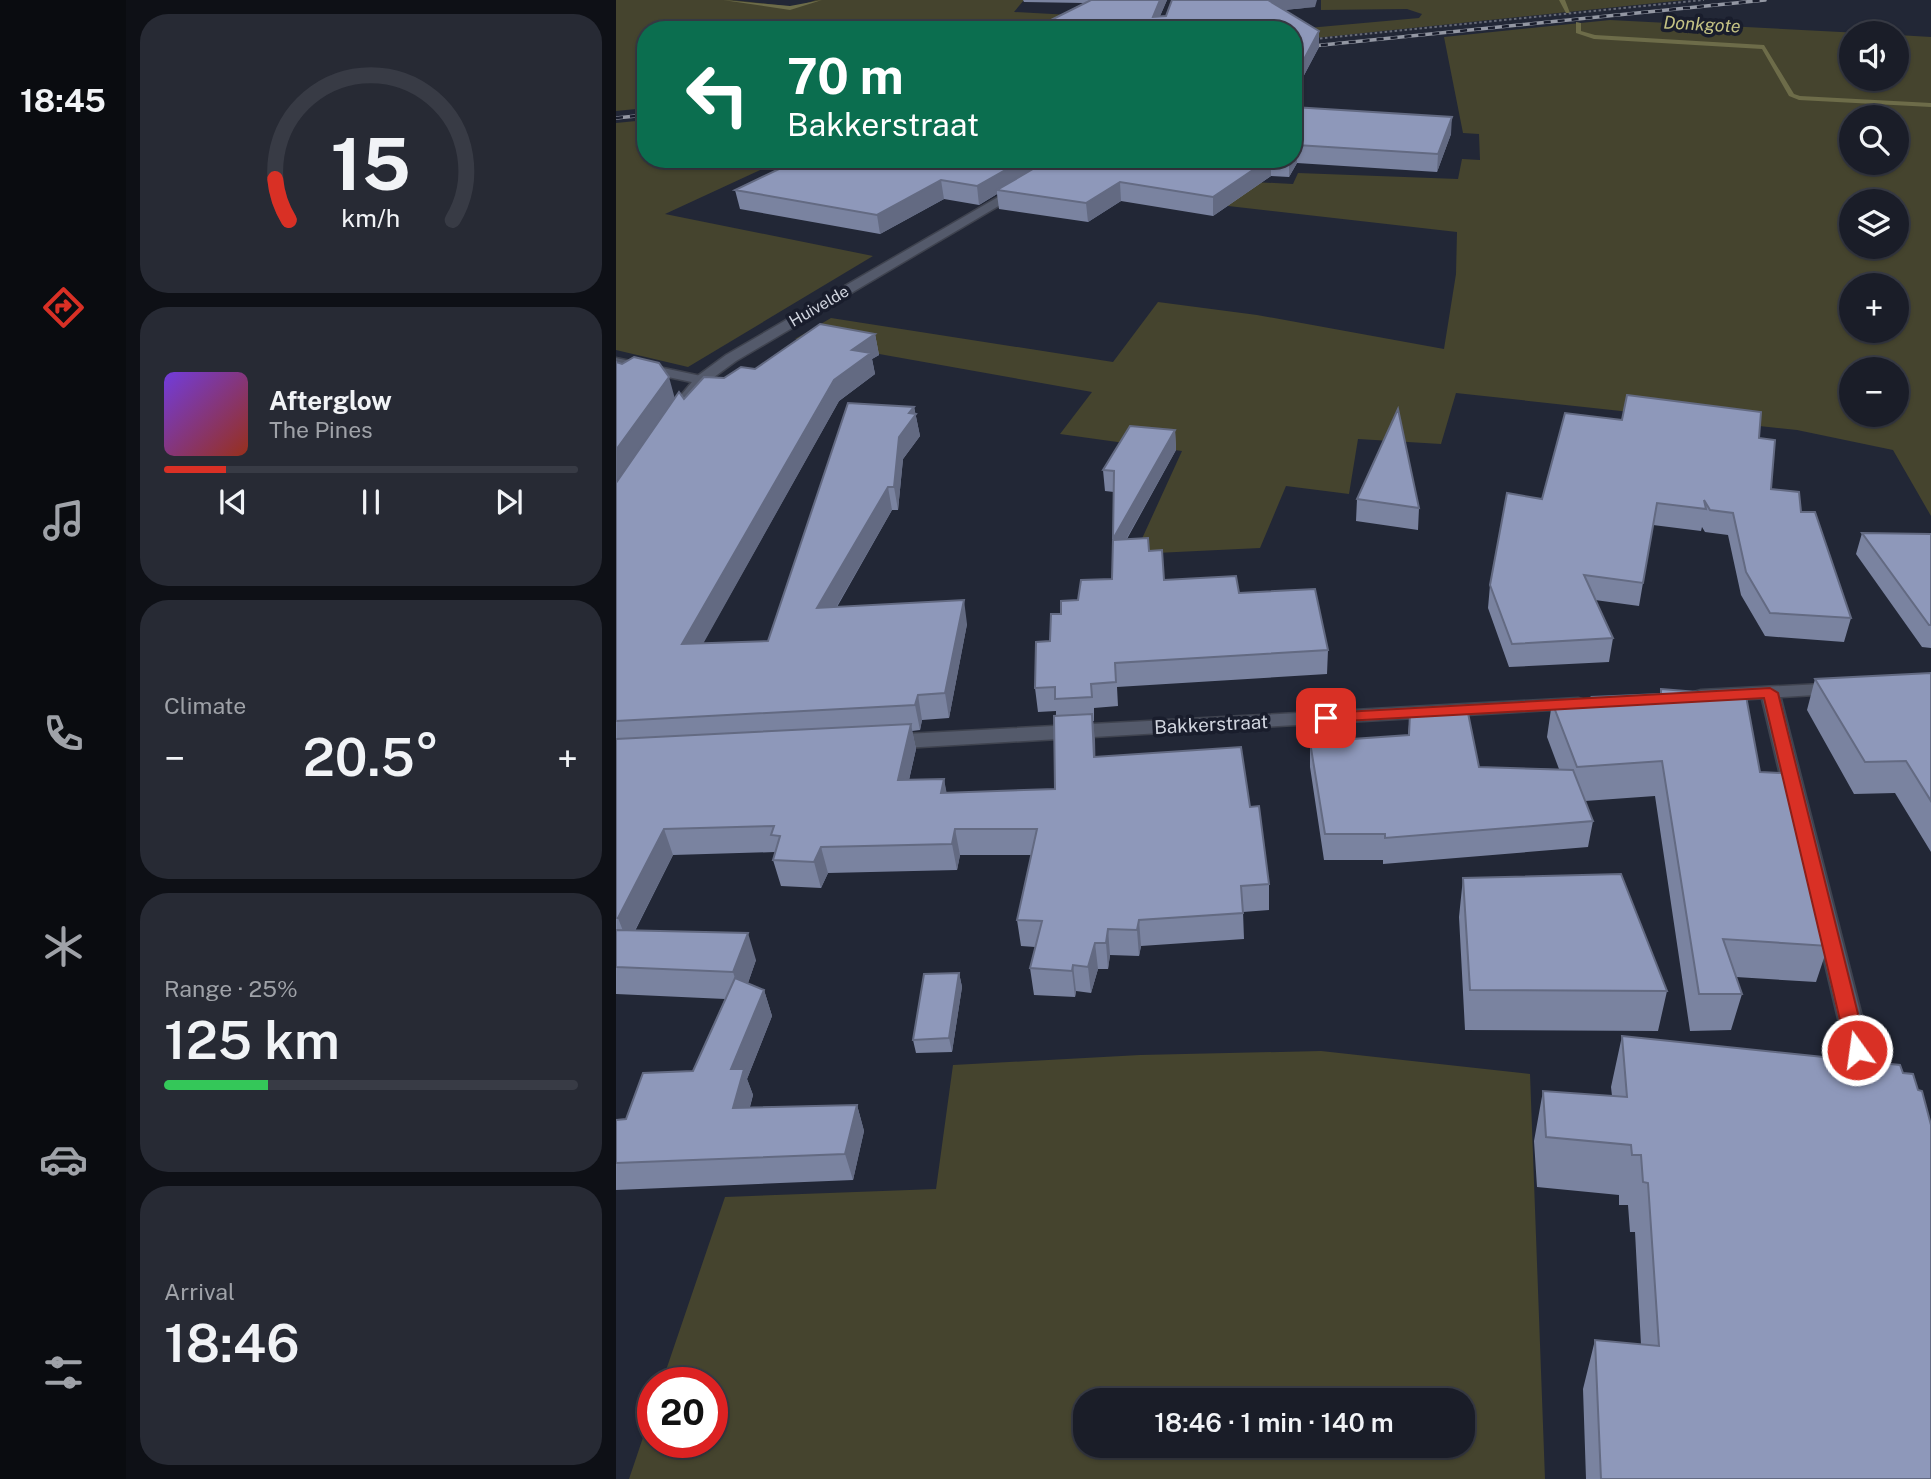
<!DOCTYPE html>
<html lang="en">
<head>
<meta charset="utf-8">
<style>
  body { margin:0; font-family:"Public Sans",sans-serif; background:#272a34; color:#f1f3f6; height:100vh; display:flex; flex-direction:column; font-size:26px; white-space:nowrap }
  * { box-sizing:border-box; margin:0 }
  p { font-size:23px; color:#9fa2a8 }
  .icon { flex:none; width:38px; height:38px; fill:none; stroke:currentColor; stroke-width:2; stroke-linecap:round; stroke-linejoin:round }
  .map { position:relative; flex:1; overflow:hidden }
  .details { display:flex; flex-direction:column; gap:14px; padding:14px; background:#0e1016; width:490px }
  .details>* { flex:none }
  .guide { position:absolute; left:21px; top:21px; width:665px; height:147px; border-radius:28px; box-shadow:0 2px 5px #0004,0 0 0 2px #383b45; background:#0b6e4f; color:#fff; overflow:hidden }
  .buttons { position:absolute; left:1223px; top:21px; display:grid; gap:14px }
  .buttons a { display:grid; place-items:center; width:70px; height:70px; border-radius:50%; background:#1a1d28; box-shadow:0 2px 5px #0004,0 0 0 2px #383b45; font-size:35px }
  .speed { position:absolute; left:21px; top:1367px; display:flex; gap:14px; font-size:35px; font-weight:700; text-align:center }
  .speed>* { display:grid; place-content:center; width:91px; height:91px; border-radius:50%; background:#1a1d28; box-shadow:0 2px 5px #0004,0 0 0 2px #383b45; line-height:1 }
  .speed .limit { border:10px solid #d22; background:#fff; color:#111 }
  .pin { position:absolute; display:grid; place-items:center; width:60px; height:60px; color:#fff; margin:-30px; border-radius:14px; box-shadow:0 4px 10px #0006 }
  .me { position:absolute; width:77px; margin:-38px; rotate:346deg; stroke-linejoin:round; filter:drop-shadow(0 0 5px #0008) }
  .turn { display:flex; align-items:center; gap:24px; height:147px; padding:0 35px; font-size:32px }
  .turn .icon { width:91px; height:91px; stroke-width:2.5 }
  .turn b { display:block; font-size:49px; line-height:60px }
  .big { font-size:52px; font-weight:600; line-height:1.1 }
  .details .card { flex:1; display:flex; flex-direction:column; justify-content:center; gap:10px; min-width:0; padding:0 24px; border-radius:28px; background:#272a34 }
  .details .dial { align-items:center; gap:0 }
  .dial svg { height:182px; overflow:visible; fill:none; stroke:#383b45; stroke-width:7; stroke-linecap:round; text-anchor:middle }
  .dial text { fill:#f1f3f6; stroke:none }
  .song { display:flex; align-items:center; gap:21px }
  .cover { width:84px; height:84px; border-radius:10px; background:linear-gradient(135deg,hsl(260 70% 55%),hsl(10 70% 35%)) }
  .played { height:7px; border-radius:4px; background:linear-gradient(90deg,#d93025 15%,#383b45 15%) }
  .keys { display:flex; justify-content:space-around; direction:ltr }
  .heat { display:flex; justify-content:space-between; align-items:center; font-size:38px; direction:ltr }
  .charge { height:10px; border-radius:5px; background:linear-gradient(90deg,#34c759 25%,#383b45 0) }
  .trip { position:absolute; left:457px; top:1388px; width:402px; height:70px; border-radius:28px; background:#1a1d28; box-shadow:0 2px 5px #0004,0 0 0 2px #383b45; font-weight:600; line-height:70px; text-align:center }
  main { display:flex; flex:1; min-height:0 }
  .tab-bar { display:flex; flex-direction:column; width:126px; justify-content:space-around; align-items:center; background:#0a0c10; color:#9fa2a8 }
  .tab-bar .icon { width:49px; height:49px }
  .tab-bar .on { color:#d93025 }
  .tab-bar b { font-size:32px; color:#f1f3f6 }
  .map>svg:first-child { display:block }
  .green { fill:#45442e; fill-rule:evenodd }
  .lines { fill:none; stroke-linecap:round; stroke-linejoin:round }
  .stream { fill:#6d6c49; fill-rule:evenodd }
  .lane-casing { stroke:#3f434f; stroke-width:4 }
  .street-casing { stroke:#3f434f; stroke-width:3 }
  .secondary-casing { stroke:#3f434f; stroke-width:3 }
  .path { stroke:#666a77; stroke-width:2; stroke-dasharray:2.5 2.5; stroke-linecap:butt }
  .lane { fill:#545a6b; fill-rule:evenodd }
  .street { fill:#545a6b; fill-rule:evenodd }
  .secondary { fill:#545a6b; fill-rule:evenodd }
  .rail-casing { stroke:#9397a3; stroke-width:3.5 }
  .rail { stroke:#191d2c; stroke-width:2.5; stroke-dasharray:7; stroke-linecap:butt }
  .wall { fill:#7a83a0 }
  .shaded-wall { fill:#636a82 }
  .building { fill:#8e98ba; stroke:#636a82; stroke-width:2 }
  .route { fill:#d93025; stroke:#8d1f18; stroke-width:2 }
  .labels { text-anchor:middle; dominant-baseline:central; stroke-width:7; stroke-linejoin:round; paint-order:stroke }
  .far-street-label { font-size:16px; fill:#d1d5df; stroke:#191d2c }
  .far-water-label { font-size:18px; font-style:italic; fill:#c4c284; stroke:#191d2c }
  .street-label { font-size:19px; fill:#d1d5df; stroke:#191d2c }
</style>
</head>
<body>
<main>
<nav class="tab-bar">
<b>18:45</b>
<svg class="icon on" aria-label="directions" viewBox="0 0 24 24"><path d="M12 3l9 9-9 9-9-9zM9 14v-3h6M13 9l2 2-2 2"/></svg>
<svg class="icon" aria-label="music" viewBox="0 0 24 24"><path d="M9 18V5l10-2v13"/><circle cx="6" cy="18" r="3"/><circle cx="16" cy="16" r="3"/></svg>
<svg class="icon" aria-label="phone" viewBox="0 0 24 24"><path d="M5 4h4l2 5-3 2q2 4 5 5l2-3 5 2v4C11 20 4 13 5 4z"/></svg>
<svg class="icon" aria-label="climate" viewBox="0 0 24 24"><path d="M12 3v18M4 7l16 10M4 17L20 7"/></svg>
<svg class="icon" aria-label="car" viewBox="0 0 24 24"><path d="M5 17H2v-5l4-1 3-4h7l3 4 3 1v5h-3M9 17h6M6 11h13"/><circle cx="7" cy="17" r="2"/><circle cx="17" cy="17" r="2"/></svg>
<svg class="icon" aria-label="filters" viewBox="0 0 24 24"><path d="M4 7h16M4 17h16"/><circle cx="9" cy="7" r="2"/><circle cx="15" cy="17" r="2"/></svg>
</nav>
<section class="details">
<div class="card dial"><svg viewBox="0 0 100 80">
<path d="M14 69A42 42 0 1 1 86 69"/>
<path d="M14 69A42 42 0 0 1 8 51" stroke="#d93025"/>
<text x="50" y="56" font-size="32" font-weight="700">15</text>
<text x="50" y="72" font-size="11">km/h</text>
</svg></div>
<div class="card">
<div class="song"><i class="cover"></i><div><b>Afterglow</b><p>The Pines</p></div></div>
<div class="played"></div>
<div class="keys"><svg class="icon" aria-label="previous" viewBox="0 0 24 24"><path d="M18 5L8 12l10 7zM5 5v14"/></svg><svg class="icon" aria-label="pause" viewBox="0 0 24 24"><path d="M8 5v14M16 5v14"/></svg><svg class="icon" aria-label="next" viewBox="0 0 24 24"><path d="M6 5l10 7-10 7zM19 5v14"/></svg></div>
</div>
<div class="card"><p>Climate</p>
<div class="heat"><a>−</a><b class="big">20.5°</b><a>+</a></div>
</div>
<div class="card"><p>Range · 25%</p><b class="big">125 km</b><div class="charge"></div></div>
<div class="card"><p>Arrival</p><b class="big">18:46</b></div>
</section>
<div class="map">
<svg width="1315" height="1479" viewBox="0 0 1315 1479">
  <rect width="100%" height="100%" fill="#222736"/>
  <!-- green -->
  <path class="green" d="M0 0H116L179 7 200 0H408L398 12 473 16 447 30H30V108L0 111Z
    M705 0H1069L690 39 681 29 803 18 806 14 791 9 705 10Z
    M994 20 1244 33H1236V79H1281V35L1315 37V516L1277 450 1181 430 840 393 825 444 742 439 733 494 670 486 644 548 519 554 566 451 444 434 476 392 179 339 215 318 497 362 542 302 641 315 828 349 840 274 841 232 551 199 577 179 677 184 682 173 842 179 846 159 864 160 863 134 847 133 828 37ZM1236 117H1281V163H1236ZM1236 201H1281V247H1236ZM1236 285H1281V331H1236ZM1236 369H1281V415H1236Z
    M30 120V159H168L49 214 257 256 72 367 0 350V123Z
    M705 1051 914 1074 929 1479H13L37 1408V1442H96V1382H46L109 1197 320 1189 337 1065 524 1055ZM847 1400V1446H469V1400Z"/>
  <g class="lines">
    <!-- stream -->
    <path class="stream" d="M107 0 174 6 206 0 174 10Z
      M943 0H949L954 13H950Z
      M960 22 965 23V31L979 35 1148 45 1178 94 1184 96 1315 103V107L1183 100 1173 96 1146 49 978 39 960 33Z"/>
    <defs>
      <path id="lane" d="M1154 687 1163 693 1254 1050 1251 1057 1242 1060 1233 1057 1230 1050 1145 693Z"/>
      <path id="street" d="M0 358 85 376 92 380 85 384 0 366Z
        M1225 683 1232 685 1235 689 1232 693 1085 702 1078 700 1075 696 1078 692 1085 690Z
        M962 698 969 700 972 704 969 708 271 749 264 747 260 742 264 737 271 735Z"/>
      <path id="secondary" d="M442 159H454L440 172 120 361 90 383 69 409H59L56 406 80 377 110 355 432 168Z"/>
    </defs>
    <!-- lane casing -->
    <use href="#lane" class="lane-casing"/>
    <!-- street casing -->
    <use href="#street" class="street-casing"/>
    <!-- secondary casing -->
    <use href="#secondary" class="secondary-casing"/>
    <!-- path -->
    <path class="path" d="M699 39 1088 0"/>
    <!-- lane -->
    <use href="#lane" class="lane"/>
    <!-- street -->
    <use href="#street" class="street"/>
    <!-- secondary -->
    <use href="#secondary" class="secondary"/>
    <defs>
      <path id="rail" d="M677 48 1149 0
        M0 118 30 115"/>
    </defs>
    <!-- rail casing -->
    <use href="#rail" class="rail-casing"/>
    <!-- rail -->
    <use href="#rail" class="rail"/>
  </g>
  <!-- wall -->
  <path class="wall" d="M407 0H551L544 16 699 7 668 10 703 47 677 96V30H415L468 3 408 2Z
    M677 107 835 134 821 172 681 163 673 177 655 176 597 216 505 201 472 222 383 209 381 194 363 205 328 199 264 234 124 209 119 190 184 159H677Z
    M259 334 263 355 256 359 259 374 223 401 87 643 152 641 298 407 304 436 287 459 282 510H276L221 607 351 624 333 718 306 720 304 730 296 731 300 749 293 780 328 779 330 793 439 789 440 711 422 712 419 688 434 641 445 614 462 600 496 579 498 492 489 491 487 470 559 430 560 450 511 539 533 551 548 580 623 593 712 650 711 674 501 687 502 706 478 708V721H477L479 757 634 807 653 884V910L627 912 628 939 525 946 523 956 494 955 492 969H482L475 993 460 991 459 997 418 995 414 968 419 947 405 946 401 920 415 855H344L341 870 212 873 205 888 165 886 157 860 159 852 57 855 19 931 140 960 132 983 148 990 156 1016 131 1079 137 1095 134 1107 241 1105 248 1131 237 1180 0 1190V1120L10 1119 77 1071 109 999 0 994V483L68 399 108 378Z
    M1143 438 1155 489 1185 512 1235 618 1228 642 1149 636 1125 595 1112 535 1089 532 1086 527 1085 531 1037 525 1023 606 979 600 997 638 993 662 893 667 872 608 874 585 926 499Z
    M741 499 803 508 802 530 740 521Z
    M1246 533 1315 534V648L1306 647 1240 554Z
    M1315 673V852L1279 793 1238 794 1191 710 1199 679Z
    M1045 689 1144 772 1212 946 1200 982 1120 977 1126 994 1115 1030 1074 1031 1039 796 969 801 977 821 972 847 767 864V860H708L694 767V742L792 735 794 714 863 767 943 769 931 737 936 702 976 701V697L1044 694Z
    M847 878 1051 991 1042 1031 849 1030 843 917Z
    M343 973 346 987 336 1052 300 1053 297 1040Z
    M1006 1036 1315 1479H970L967 1389 979 1340 1025 1345 1019 1232H1014L1012 1205H1003V1195L921 1187 918 1141 927 1091 996 1096 995 1087Z"/>
  <!-- shaded-wall -->
  <path class="shaded-wall" d="M544 0H551L538 30 537 17Z
    M647 0H701L699 7 647 12Z
    M703 31V47L677 96V80Z
    M836 117 835 134 821 172 822 154Z
    M681 145V163L673 177V159H677V151Z
    M409 159H438L381 190V194L363 205 361 186Z
    M653 159H655V176L597 216V197Z
    M325 180 328 199 264 234 261 215Z
    M504 182 505 201 472 222 470 203Z
    M259 334 263 355 256 359 259 374 223 401 73 669 66 644 236 350Z
    M53 377 59 399 0 482V450Z
    M298 407 304 436 287 459 282 510 278 487 283 437 293 413Z
    M559 430 560 450 498 561 497 539Z
    M272 487 276 510 206 632 201 608Z
    M348 600 351 624 333 718 329 693Z
    M302 695 306 720 304 730 299 705Z
    M476 714 479 739 480 783 478 757Z
    M295 724 300 749 287 806 282 780Z
    M328 779 333 805 325 793Z
    M48 829 57 855 12 944 2 918Z
    M339 829 344 855 341 870 336 844Z
    M205 847 212 873 205 888 198 862Z
    M523 920 525 946 523 956 521 930Z
    M492 929 494 955 492 969 490 943Z
    M132 933 140 960 126 1000 117 972Z
    M479 943 482 969 475 993 472 967Z
    M457 965 460 991 459 997 456 971Z
    M343 973 346 987 336 1052 333 1038Z
    M148 990 156 1016 131 1079 137 1095 126 1134 117 1108 115 1069Z
    M241 1105 248 1131 237 1180 229 1154Z"/>
  <!-- building -->
  <path class="building" d="M475 0H544L537 17 550 16 556 0H652L703 31 677 80V30H415Z
    M677 107 836 117 822 154 681 145 677 151Z
    M184 159H409L361 186 325 180 261 215 119 190Z
    M434 159H653L597 197 504 182 470 203 381 190Z
    M204 324 259 334 236 350 255 353 218 380 66 644 152 641 232 403 298 407 293 413 300 414 283 437 278 487H272L201 608 348 600 329 693 302 695 299 705 0 721V483L63 392 68 399 88 377 108 378 125 367 139 369Z
    M18 357 43 363 53 377 0 450V362L6 364Z
    M1011 395 1145 412 1143 438 1159 440 1155 489 1183 492 1185 512H1199L1235 618 1154 613 1130 572 1117 513 1094 510 1088 500 1090 509 1041 503 1027 583 968 575 997 638 896 644 874 585 891 493 926 499 949 413 1006 420Z
    M782 409 803 508 741 499Z
    M514 426 559 430 497 539 498 471 487 470Z
    M1246 533 1315 534V625H1313Z
    M532 538 533 551 546 550 548 580 620 576 623 593 699 589 712 650 499 663 500 682 475 684 476 697 439 699V687L419 688 420 642 434 641 435 614H445V601L462 600 465 580 496 579 497 540Z
    M1315 673V801L1290 761 1249 762 1199 679Z
    M1045 689 1130 696 1144 772 1166 773 1182 817 1212 946 1107 939 1126 994H1083L1046 761 961 767 936 702 978 700 976 697 1045 694Z
    M852 713 863 767 957 770 977 821 769 838V834H709L694 742 793 735 794 714Z
    M476 714 478 757 625 747 634 807 643 806 653 884 625 886 627 913 523 920 521 930 492 929 490 943H479L472 967 457 965 456 971 414 968 426 921 401 920 421 829H339L336 844 205 847 198 862 157 860 164 836 155 835 158 826 48 829 2 918H0V739L295 724 282 780 328 779 325 793 439 789 438 716Z
    M1005 874 1051 991 854 990 847 878Z
    M0 930 132 933 117 972 0 967Z
    M343 973 333 1038 297 1040 308 974Z
    M119 978 148 990 115 1069H128L117 1108 241 1105 229 1154 0 1163V1120L10 1119 27 1073 77 1071Z
    M1006 1036 1284 1065 1287 1073 1297 1074 1302 1090 1306 1091 1315 1125V1479H985L979 1340 1043 1346 1032 1183 1027 1182 1025 1155H1016L1015 1145 930 1137 927 1091 1011 1097Z"/>
  <!-- route -->
  <path class="route" d="M1154 688 1162 693 1251 1050 1249 1056 1241 1058 1234 1056 1231 1050 1148 698 710 722 703 718 710 713Z"/>
  <g class="labels">
    <!-- far-street labels -->
    <g class="far-street-label">
      <text transform="translate(203 306) rotate(-30)">Huivelde</text>
    </g>
    <!-- far-water labels -->
    <g class="far-water-label">
      <text transform="translate(1086 24) rotate(3)">Donkgote</text>
    </g>
    <!-- street labels -->
    <g class="street-label">
      <text transform="translate(595 724) rotate(-3)">Bakkerstraat</text>
    </g>
  </g>
</svg>
<div class="buttons">
<a><svg class="icon" aria-label="sound" viewBox="0 0 24 24"><path d="M4 9h4l5-4v14l-5-4H4zM17 9q2 3 0 6"/></svg></a>
<a><svg class="icon" aria-label="search" viewBox="0 0 24 24"><circle cx="10" cy="10" r="6"/><path d="M15 15l6 6"/></svg></a>
<a><svg class="icon" aria-label="layers" viewBox="0 0 24 24"><path d="M12 4l9 5-9 5-9-5zM3 14l9 5 9-5"/></svg></a>
<a>+</a>
<a>−</a>
</div>
<div class="speed"><div class="limit">20</div></div>
<div class="pin" style="left:710px;top:718px;background:#d93025"><svg class="icon" aria-label="arrive" viewBox="0 0 24 24"><path d="M6 21V4h12l-3 4 3 4H6"/></svg></div>
<svg class="me" style="left:1241px;top:1050px" viewBox="-20 -20 40 40"><circle r="17" fill="#d93025" stroke="#fff" stroke-width="3"/><path d="M0-11L8 9 0 5-8 9z" fill="#fff"/></svg>
<div class="trip">18:46 · 1 min · 140 m</div>
<div class="guide">
<div class="turn"><svg class="icon" aria-label="left" viewBox="0 0 24 24"><path d="M17 20v-9H6M10 6l-5 5 5 5"/></svg><div><b>70 m</b>Bakkerstraat</div></div>
</div>
</div>
</main>
</body>
</html>
